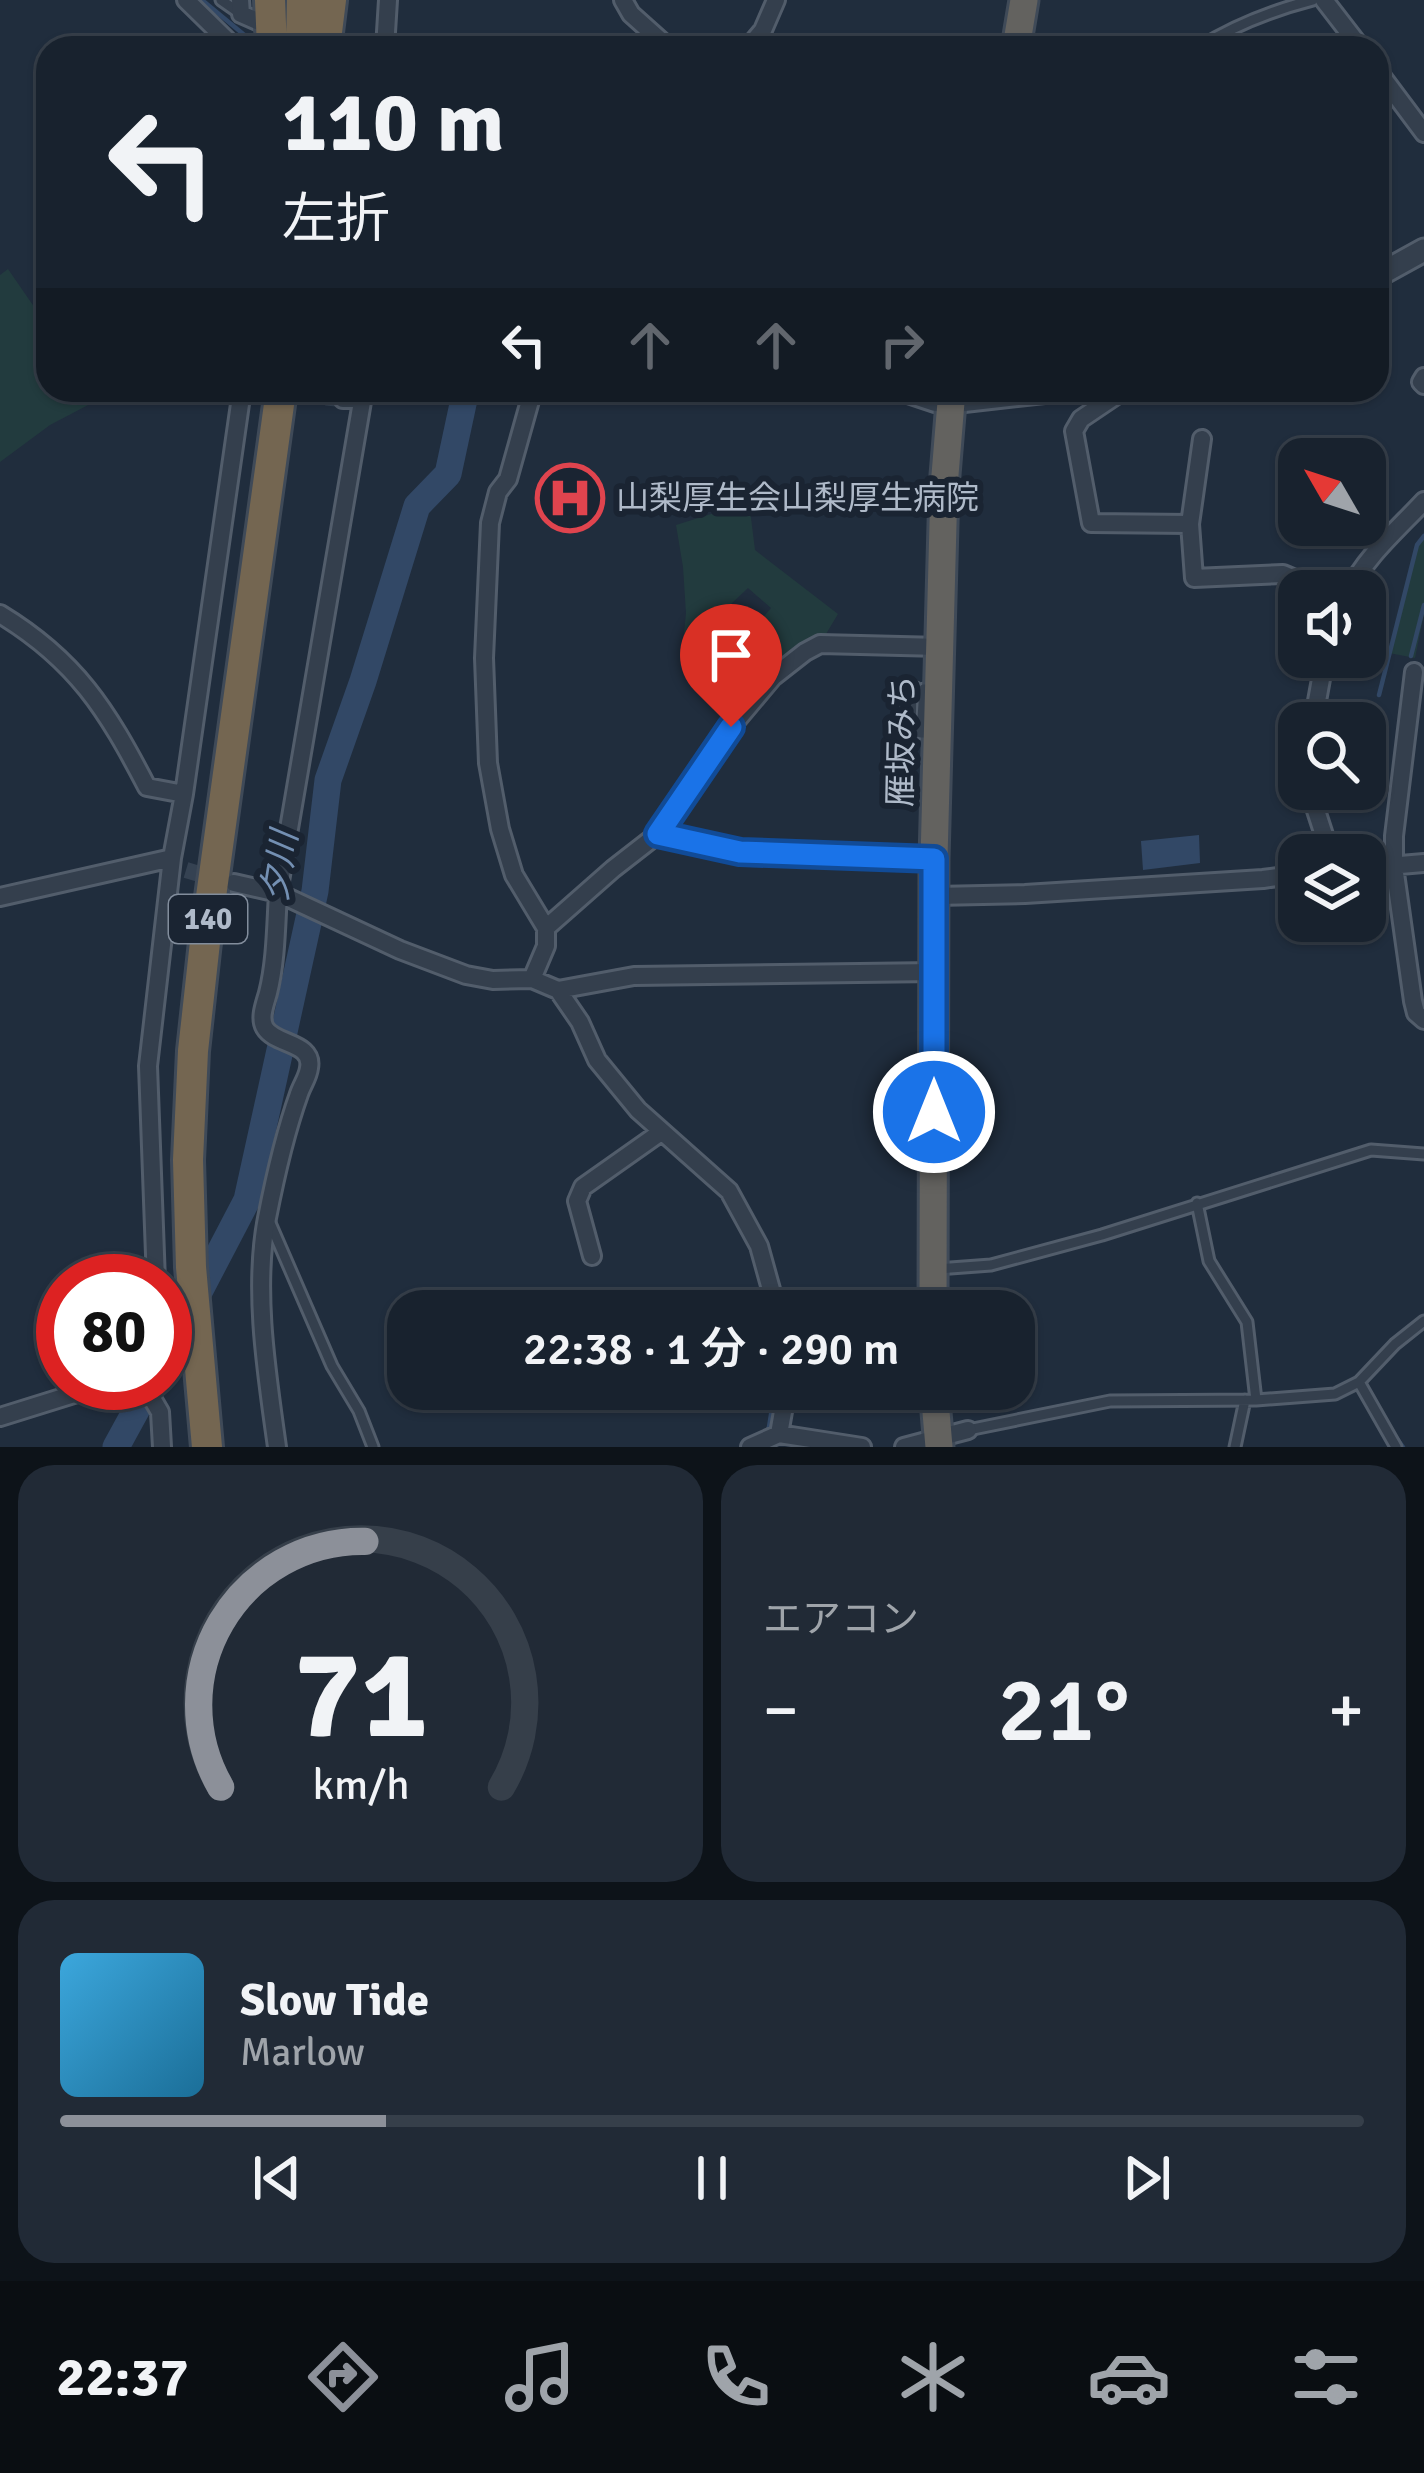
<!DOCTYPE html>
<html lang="ja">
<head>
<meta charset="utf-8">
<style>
  body { margin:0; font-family:Signika,"Noto Sans JP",sans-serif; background:#212a36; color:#f1f3f6; height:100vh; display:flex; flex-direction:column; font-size:45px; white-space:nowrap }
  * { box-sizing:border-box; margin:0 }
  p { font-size:39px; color:#9fa4aa }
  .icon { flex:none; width:66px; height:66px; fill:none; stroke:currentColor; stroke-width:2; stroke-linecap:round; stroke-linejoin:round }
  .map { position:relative; height:1447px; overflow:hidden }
  .panel { display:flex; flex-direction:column; gap:18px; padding:18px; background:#0d1319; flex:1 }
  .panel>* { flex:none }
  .hud { position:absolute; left:36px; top:36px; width:1353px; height:366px; border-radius:36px; box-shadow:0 3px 9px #0004,0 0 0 3px #363f4a; background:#18222e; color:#f1f3f6; overflow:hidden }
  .needle { width:78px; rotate:309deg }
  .buttons { position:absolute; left:1278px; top:438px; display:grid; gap:24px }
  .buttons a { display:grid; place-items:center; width:108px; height:108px; border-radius:24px; background:#18222e; box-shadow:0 3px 9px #0004,0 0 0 3px #363f4a; font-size:60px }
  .speed { position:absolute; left:36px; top:1254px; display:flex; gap:24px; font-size:60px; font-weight:700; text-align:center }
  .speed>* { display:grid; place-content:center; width:156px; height:156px; border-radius:50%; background:#18222e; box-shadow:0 3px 9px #0004,0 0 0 3px #363f4a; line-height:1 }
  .speed .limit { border:18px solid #d22; background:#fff; color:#111 }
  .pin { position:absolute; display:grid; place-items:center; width:102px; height:102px; color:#fff; margin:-123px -51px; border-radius:50% 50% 50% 0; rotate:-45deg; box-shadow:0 0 12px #0007 }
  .pin .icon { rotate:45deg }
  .me { position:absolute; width:132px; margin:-66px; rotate:0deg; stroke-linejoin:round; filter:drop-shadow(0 0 9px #0008) }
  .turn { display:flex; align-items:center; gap:42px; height:252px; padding:0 48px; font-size:54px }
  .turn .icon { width:156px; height:156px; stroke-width:2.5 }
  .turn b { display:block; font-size:84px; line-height:102px }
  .lanes { display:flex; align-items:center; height:114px; padding:0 48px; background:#0003; justify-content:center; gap:60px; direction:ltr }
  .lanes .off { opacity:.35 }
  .big { font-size:90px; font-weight:600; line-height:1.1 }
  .panel .card { flex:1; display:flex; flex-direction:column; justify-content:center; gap:18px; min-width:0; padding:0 42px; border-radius:36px; background:#212a36 }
  .panel .dial { align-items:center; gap:0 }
  .dial svg { height:312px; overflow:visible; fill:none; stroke:#363f4a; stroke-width:7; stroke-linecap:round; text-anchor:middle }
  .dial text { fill:#f1f3f6; stroke:none }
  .song { display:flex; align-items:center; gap:36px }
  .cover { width:144px; height:144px; border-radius:18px; background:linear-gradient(135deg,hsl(200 70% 55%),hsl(200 70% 35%)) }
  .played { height:12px; border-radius:6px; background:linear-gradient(90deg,#8c9099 25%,#363f4a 25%) }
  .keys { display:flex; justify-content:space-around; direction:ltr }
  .heat { display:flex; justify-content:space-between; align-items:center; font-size:66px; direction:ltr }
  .panel .tiles { flex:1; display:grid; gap:18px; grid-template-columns:1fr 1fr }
  .card:last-child { grid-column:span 2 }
  .trip { position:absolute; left:387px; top:1290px; width:648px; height:120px; border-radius:36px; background:#18222e; box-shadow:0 3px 9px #0004,0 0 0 3px #363f4a; font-weight:600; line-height:120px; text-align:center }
  .dock { display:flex; height:192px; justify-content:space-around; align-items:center; background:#0a0e12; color:#9fa4aa }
  .dock .icon { width:84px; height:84px }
  .dock .active { color:#8c9099 }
  .dock b { font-size:54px; color:#f1f3f6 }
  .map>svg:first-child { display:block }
  .green { fill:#223b3e; fill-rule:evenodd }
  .water { fill:#324866 }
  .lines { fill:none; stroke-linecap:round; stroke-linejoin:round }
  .stream { stroke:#324866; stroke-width:4.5 }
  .river { stroke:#324866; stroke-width:27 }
  .minor-tunnel { stroke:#354252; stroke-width:16; stroke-dasharray:16 8; stroke-linecap:butt }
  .service-casing { stroke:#525d6b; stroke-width:15 }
  .minor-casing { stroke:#525d6b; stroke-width:22 }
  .tertiary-casing { stroke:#525d6b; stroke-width:27 }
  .trunk-casing { stroke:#3f4a58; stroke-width:33 }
  .motorway-casing { stroke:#3f4a58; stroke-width:36 }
  .service { stroke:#343f4d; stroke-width:9 }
  .minor { stroke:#343f4d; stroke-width:16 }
  .tertiary { stroke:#343f4d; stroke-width:21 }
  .trunk { stroke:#63625f; stroke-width:27 }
  .motorway { stroke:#746651; stroke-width:30 }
  .route-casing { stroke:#114b97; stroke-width:30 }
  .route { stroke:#1a73e8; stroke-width:21 }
  .labels { text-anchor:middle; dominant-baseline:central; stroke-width:12; stroke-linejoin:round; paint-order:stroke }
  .shield { fill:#1a2432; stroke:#828d9c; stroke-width:3 }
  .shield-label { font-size:30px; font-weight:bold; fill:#afbac9 }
  .poi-label { font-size:33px; fill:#afbac9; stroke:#1a2432; text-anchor:start }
  .street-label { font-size:33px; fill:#afbac9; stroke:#1a2432 }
  .water-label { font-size:36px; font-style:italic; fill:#7490b3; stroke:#1a2432 }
</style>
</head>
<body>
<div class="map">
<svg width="1424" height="1447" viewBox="0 0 1424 1447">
  <rect width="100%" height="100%" fill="#202d3d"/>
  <!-- green -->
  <path class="green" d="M8 269 48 327V390H81L90 404 50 425 0 462V275Z
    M749 502 755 550 838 614 820 644 751 704 733 680 718 687 684 633 686 613 683 567 676 525ZM748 588 771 608 737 648 714 630 734 609 731 604Z
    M1424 536V614L1415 658 1389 653 1417 545Z"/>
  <!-- water -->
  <path class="water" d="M1199 835 1200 863 1143 870 1141 841Z"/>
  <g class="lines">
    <!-- stream -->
    <path class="stream" d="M202 0 248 38
      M1411 656 1424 605
      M1379 695 1417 545 1424 536
      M764 1436 769 1427 775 1389
      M1395 1436 1403 1447"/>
    <!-- river -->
    <path class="river" d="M165 1357 247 1200 315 891 328 780 363 681 417 506 448 474 466 390
      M116 1447 151 1383"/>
    <!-- minor-tunnel -->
    <path class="minor-tunnel" d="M254 392 343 399
      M1324 835 1326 855
      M186 870 219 880"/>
    <defs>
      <path id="service" d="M221 0 241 14
        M1198 48C1233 26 1274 10 1313 0
        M911 733H900L898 687 912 688
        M916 733H911L912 688H916
        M933 733H921L924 689H935
        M1197 1203 1209 1261 1247 1322 1256 1400
        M270 1223 332 1366 359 1411 373 1447
        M937 1269 991 1265 1102 1235 1371 1150 1424 1154
        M1359 1382 1396 1447
        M968 1430 1110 1401 1256 1400 1335 1394 1359 1382 1395 1344 1424 1321
        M1235 1447 1245 1400"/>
      <path id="minor" d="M186 0 235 48
        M240 0 241 14 262 23
        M623 0 631 14 669 48
        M1324 0 1361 48
        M385 48 388 0
        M748 48 763 30 776 0
        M1377 70 1424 133
        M1424 377 1421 382 1424 385
        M896 390 935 403 951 402
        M1124 390 1081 419 1074 431 1091 523 1190 524
        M343 399H362
        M1202 439 1190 524 1194 578 1283 574 1309 585 1311 591
        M1349 591C1366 556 1398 529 1424 501
        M0 614C76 660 107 710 147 787L184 794
        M1414 672 1394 836V866L1413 1001 1416 1013 1424 1020
        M1313 723 1325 657
        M1309 789 1324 835
        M658 834 740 852 934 859
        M1365 868 1424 863
        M234 883 278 893 400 950 466 975 493 980 532 979 558 990 580 1022 597 1060 638 1110 729 1191 759 1246 777 1311
        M936 896 1025 894 1263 879 1299 874
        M0 897 172 858
        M546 928 613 869 658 834 731 727 773 677 805 652 820 644 941 647
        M532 979 546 946V928L514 875 500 829 488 763 484 658 490 523 498 492 508 479 533 390
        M558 990 634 976 936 972
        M592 1256 577 1201 583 1187 661 1132
        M156 1281 148 1066 172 858 184 794 242 390
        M143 1383 160 1412 162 1447
        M0 1417 109 1383
        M779 1434 787 1389
        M277 1447C267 1375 253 1290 267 1218 275 1177 285 1133 299 1094 302 1085 308 1077 309 1068 314 1042 275 1045 265 1028 259 1018 265 1004 268 993 276 961 276 926 278 893L364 390
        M750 1447 779 1434 862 1447
        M904 1447 968 1430"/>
      <path id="tertiary" d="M1377 276 1424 250
        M951 402 1058 390"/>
      <path id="trunk" d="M1016 48 1024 0
        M933 1311 934 859 944 487 952 390
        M934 1389 939 1447"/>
      <path id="motorway" d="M270 0 272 48
        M301 48 302 0
        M325 48 331 0
        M207 1447 191 1267 188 1160 193 1051 206 933 281 390"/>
    </defs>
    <!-- service casing -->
    <use href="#service" class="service-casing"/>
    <!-- minor casing -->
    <use href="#minor" class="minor-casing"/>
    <!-- tertiary casing -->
    <use href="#tertiary" class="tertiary-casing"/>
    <!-- trunk casing -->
    <use href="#trunk" class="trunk-casing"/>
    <!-- motorway casing -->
    <use href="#motorway" class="motorway-casing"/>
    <!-- service -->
    <use href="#service" class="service"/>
    <!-- minor -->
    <use href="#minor" class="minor"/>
    <!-- tertiary -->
    <use href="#tertiary" class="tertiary"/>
    <!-- trunk -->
    <use href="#trunk" class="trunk"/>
    <!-- motorway -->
    <use href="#motorway" class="motorway"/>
  </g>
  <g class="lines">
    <defs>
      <path id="route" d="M731 727 658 834 740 852 934 859V1112"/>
    </defs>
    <!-- route casing -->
    <use href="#route" class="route-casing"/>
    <!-- route -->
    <use href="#route" class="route"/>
  </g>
  <!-- icons -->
  <defs>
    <symbol id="hospital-ring" viewBox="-11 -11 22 22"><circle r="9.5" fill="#1a2432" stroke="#e0444e" stroke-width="1.5"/><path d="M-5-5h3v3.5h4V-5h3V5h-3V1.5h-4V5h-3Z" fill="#e0444e"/></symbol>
  </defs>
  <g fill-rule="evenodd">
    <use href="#hospital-ring" x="532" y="460" width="76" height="76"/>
  </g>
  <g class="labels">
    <!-- shield labels -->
    <rect class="shield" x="169" y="895" width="78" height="48" rx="9"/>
    <g class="shield-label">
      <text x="208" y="919">140</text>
    </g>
    <!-- poi labels -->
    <g class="poi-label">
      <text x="616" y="498">山梨厚生会山梨厚生病院</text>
    </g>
    <!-- street labels -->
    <g class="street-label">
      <text transform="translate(902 741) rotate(-89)">雁坂みち</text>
    </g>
    <!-- water labels -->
    <g class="water-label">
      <text transform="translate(280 867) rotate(-81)">夕川</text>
    </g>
  </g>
</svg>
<div class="buttons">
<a><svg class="needle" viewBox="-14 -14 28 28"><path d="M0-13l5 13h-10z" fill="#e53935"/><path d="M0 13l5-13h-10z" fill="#9fa4aa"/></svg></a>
<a><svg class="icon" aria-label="sound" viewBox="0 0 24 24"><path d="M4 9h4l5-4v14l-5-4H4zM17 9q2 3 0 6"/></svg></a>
<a><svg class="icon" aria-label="search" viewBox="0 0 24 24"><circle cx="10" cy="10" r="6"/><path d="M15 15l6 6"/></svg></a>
<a><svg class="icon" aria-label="layers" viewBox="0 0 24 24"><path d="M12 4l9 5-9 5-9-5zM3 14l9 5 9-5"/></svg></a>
</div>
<div class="speed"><div class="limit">80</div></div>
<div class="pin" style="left:731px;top:727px;background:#d93025"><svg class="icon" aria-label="arrive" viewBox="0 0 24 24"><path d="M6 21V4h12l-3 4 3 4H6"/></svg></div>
<svg class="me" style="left:934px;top:1112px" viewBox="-20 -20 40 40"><circle r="17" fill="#1a73e8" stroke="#fff" stroke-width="3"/><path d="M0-11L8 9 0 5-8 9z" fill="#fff"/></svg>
<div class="trip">22:38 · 1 分 · 290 m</div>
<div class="hud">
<div class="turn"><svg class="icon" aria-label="left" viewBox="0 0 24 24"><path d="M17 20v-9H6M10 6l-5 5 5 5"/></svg><div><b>110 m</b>左折</div></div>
<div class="lanes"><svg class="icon" aria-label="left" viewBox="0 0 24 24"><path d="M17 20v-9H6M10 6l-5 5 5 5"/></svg><svg class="icon off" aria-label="ahead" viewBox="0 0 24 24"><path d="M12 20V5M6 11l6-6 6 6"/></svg><svg class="icon off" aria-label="ahead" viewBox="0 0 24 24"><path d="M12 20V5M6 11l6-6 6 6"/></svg><svg class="icon off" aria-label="right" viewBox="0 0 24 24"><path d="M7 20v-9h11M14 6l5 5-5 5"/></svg></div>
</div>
</div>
<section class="panel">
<div class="tiles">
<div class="card dial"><svg viewBox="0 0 100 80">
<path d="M14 69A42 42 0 1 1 86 69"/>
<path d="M14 69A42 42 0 0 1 51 6" stroke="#8c9099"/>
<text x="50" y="56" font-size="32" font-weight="700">71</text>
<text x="50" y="72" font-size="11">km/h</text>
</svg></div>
<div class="card"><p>エアコン</p>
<div class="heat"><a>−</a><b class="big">21°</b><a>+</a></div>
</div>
<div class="card">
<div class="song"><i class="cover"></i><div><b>Slow Tide</b><p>Marlow</p></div></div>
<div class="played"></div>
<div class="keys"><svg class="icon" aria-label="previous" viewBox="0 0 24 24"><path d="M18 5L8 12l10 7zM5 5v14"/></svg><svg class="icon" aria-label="pause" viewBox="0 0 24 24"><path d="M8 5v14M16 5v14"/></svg><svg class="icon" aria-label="next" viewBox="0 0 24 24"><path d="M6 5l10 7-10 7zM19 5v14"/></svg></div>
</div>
</div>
</section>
<nav class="dock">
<b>22:37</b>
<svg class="icon active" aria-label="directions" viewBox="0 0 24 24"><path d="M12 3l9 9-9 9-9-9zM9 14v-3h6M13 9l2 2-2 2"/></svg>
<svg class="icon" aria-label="music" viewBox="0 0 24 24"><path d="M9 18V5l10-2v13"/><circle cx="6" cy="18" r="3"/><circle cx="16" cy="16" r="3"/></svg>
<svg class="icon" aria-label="phone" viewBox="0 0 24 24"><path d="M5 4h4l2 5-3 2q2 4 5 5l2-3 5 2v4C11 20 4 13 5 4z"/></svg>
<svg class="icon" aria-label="climate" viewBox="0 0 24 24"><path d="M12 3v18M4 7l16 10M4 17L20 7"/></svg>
<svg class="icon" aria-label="car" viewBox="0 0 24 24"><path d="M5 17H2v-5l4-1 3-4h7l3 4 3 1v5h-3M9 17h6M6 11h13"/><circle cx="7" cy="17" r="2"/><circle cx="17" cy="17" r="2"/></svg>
<svg class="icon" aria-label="filters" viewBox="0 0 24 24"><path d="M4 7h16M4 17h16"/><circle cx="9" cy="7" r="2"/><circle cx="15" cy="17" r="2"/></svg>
</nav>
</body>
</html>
